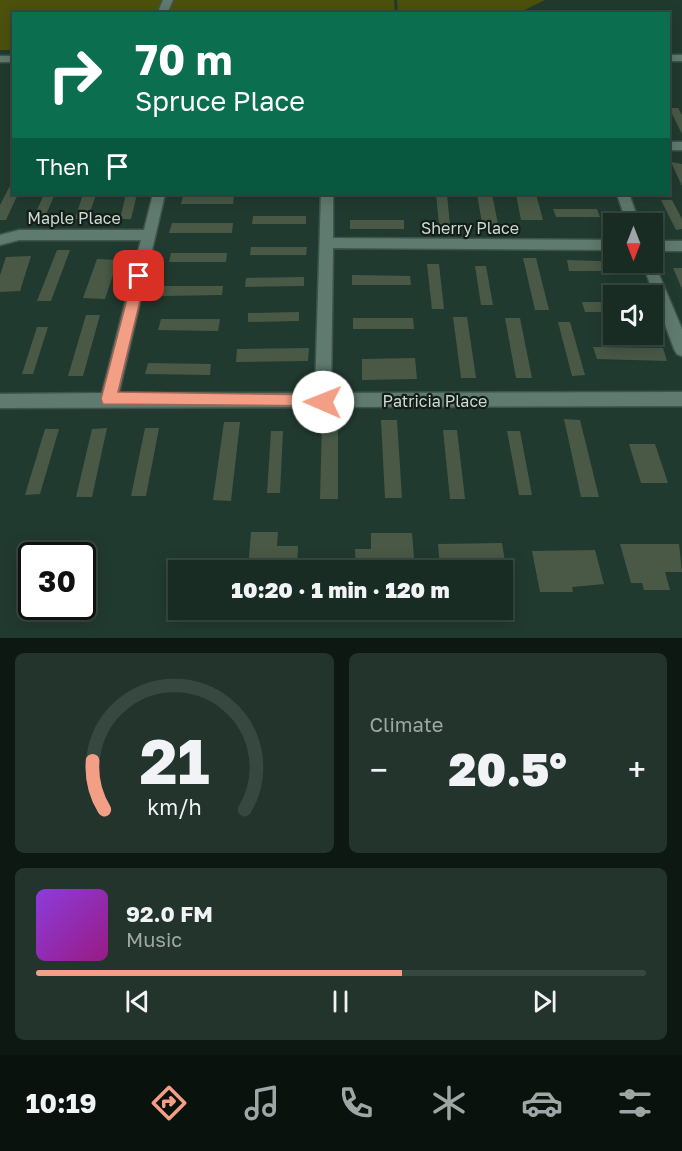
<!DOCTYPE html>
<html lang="en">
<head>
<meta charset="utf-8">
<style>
  body { margin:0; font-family:"Golos Text",sans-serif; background:#22342b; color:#f1f3f6; height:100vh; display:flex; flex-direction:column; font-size:22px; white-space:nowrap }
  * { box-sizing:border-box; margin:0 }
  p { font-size:20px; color:#9fa7a6 }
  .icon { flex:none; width:33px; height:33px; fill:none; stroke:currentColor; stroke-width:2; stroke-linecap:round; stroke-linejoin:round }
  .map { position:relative; height:638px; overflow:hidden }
  .side { display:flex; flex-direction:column; gap:15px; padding:15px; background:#0e1813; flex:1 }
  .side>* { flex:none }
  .hud { position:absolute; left:12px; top:12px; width:658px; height:183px; border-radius:0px; box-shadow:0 3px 15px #0003,0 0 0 2px #374841; background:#0b6e4f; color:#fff; overflow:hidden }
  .needle { width:39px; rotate:180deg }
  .fabs { position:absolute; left:603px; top:213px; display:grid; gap:12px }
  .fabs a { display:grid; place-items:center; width:60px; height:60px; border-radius:0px; background:#192c23; box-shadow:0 3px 15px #0003,0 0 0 2px #374841; font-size:30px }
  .speed { position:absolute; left:18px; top:542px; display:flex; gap:12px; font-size:30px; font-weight:700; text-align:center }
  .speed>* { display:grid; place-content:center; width:78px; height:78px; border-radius:50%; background:#192c23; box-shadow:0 3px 15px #0003,0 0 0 2px #374841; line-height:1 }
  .speed .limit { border:3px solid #111; border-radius:9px; background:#fff; color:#111 }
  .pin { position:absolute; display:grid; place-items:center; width:51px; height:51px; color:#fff; margin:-26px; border-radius:12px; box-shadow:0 3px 9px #0006 }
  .me { position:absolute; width:66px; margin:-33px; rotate:271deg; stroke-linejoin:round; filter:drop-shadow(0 0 4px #0008) }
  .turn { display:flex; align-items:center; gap:21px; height:126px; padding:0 24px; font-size:27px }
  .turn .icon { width:78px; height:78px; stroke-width:2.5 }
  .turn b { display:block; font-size:42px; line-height:51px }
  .then { display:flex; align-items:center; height:57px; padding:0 24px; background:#0003; gap:12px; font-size:22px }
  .big { font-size:45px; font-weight:800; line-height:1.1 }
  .side .widget { flex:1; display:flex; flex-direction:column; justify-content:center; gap:9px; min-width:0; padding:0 21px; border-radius:9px; background:#22342b }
  .side .dial { align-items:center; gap:0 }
  .dial svg { height:156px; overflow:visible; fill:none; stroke:#374841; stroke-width:7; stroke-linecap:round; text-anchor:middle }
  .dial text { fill:#f1f3f6; stroke:none }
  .song { display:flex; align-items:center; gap:18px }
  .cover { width:72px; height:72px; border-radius:9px; background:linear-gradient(135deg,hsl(270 70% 55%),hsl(310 70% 35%)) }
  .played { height:6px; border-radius:3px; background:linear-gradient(90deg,#f39f86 60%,#374841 60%) }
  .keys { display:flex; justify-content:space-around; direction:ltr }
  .heat { display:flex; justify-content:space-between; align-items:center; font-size:33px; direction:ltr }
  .side .tiles { flex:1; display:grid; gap:15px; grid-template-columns:1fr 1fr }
  .widget:last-child { grid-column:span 2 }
  .trip { position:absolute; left:168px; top:560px; width:345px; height:60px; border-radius:0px; background:#192c23; box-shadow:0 3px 15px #0003,0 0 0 2px #374841; font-weight:800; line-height:60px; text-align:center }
  .menu { display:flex; height:96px; justify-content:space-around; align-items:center; background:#0a120e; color:#9fa7a6 }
  .menu .icon { width:42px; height:42px }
  .menu .active { color:#f39f86 }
  .menu b { font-size:27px; color:#f1f3f6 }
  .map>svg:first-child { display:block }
  .green { fill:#4c520c }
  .building { fill:#495946 }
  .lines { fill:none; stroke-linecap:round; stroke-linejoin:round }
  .street-casing { stroke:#3f554c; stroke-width:3 }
  .street { fill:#5f7a6e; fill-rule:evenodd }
  .route { fill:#f39f86; stroke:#9e6757; stroke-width:1.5 }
  .labels { text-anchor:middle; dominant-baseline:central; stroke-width:4.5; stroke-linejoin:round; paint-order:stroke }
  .street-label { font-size:16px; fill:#ccdad3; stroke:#131e19 }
</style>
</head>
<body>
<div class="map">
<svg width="682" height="638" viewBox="0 0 682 638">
  <rect width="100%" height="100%" fill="#213a2f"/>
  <!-- green -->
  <path class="green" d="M0 0H394L395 13 14 14 13 50H0Z
    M397 0H545L518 13 398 14Z"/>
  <!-- building -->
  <path class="building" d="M669 108H678L682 115V134Z
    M671 162 682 164V186Z
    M14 178V194H18L6 220H0V205Z
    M44 194H55L44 219H33Z
    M83 194H96L88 219H75Z
    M126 194H137L131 219H120Z
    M254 194H306V197H254Z
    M436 194H447L450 226 439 225Z
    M477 194H492L499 229H483Z
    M516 194H536L543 220H521Z
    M183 196H234L233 204H181Z
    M661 200H672L682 219V229L676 230Z
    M553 209H597L600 217H556Z
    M253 216H306V224H252Z
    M350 220H404V229H350Z
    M172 223H233L232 233H169Z
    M251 247H307L306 255H250Z
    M57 250H70L51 301H37Z
    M171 253H227L226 262H169Z
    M31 256 20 291 0 292V275L6 257Z
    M523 258H536L549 310H535Z
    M97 259 118 260 105 299 83 298Z
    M567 260 631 262 634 271H569Z
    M427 264H439L444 309H432Z
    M475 266H486L493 305H481Z
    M673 268H682V289Z
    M352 275 410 276 411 285H352Z
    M304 277V286L245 287 246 278Z
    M164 286H223L222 295 162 296Z
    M582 302H614V312H585Z
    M299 312V321L248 322V313Z
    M86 315H100L83 376H68Z
    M453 317H467L476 378H461Z
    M353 318H413L414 329H353Z
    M505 318H520L532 378H516Z
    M161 319H220L218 331 158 330Z
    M558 322H570L585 375 572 376Z
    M37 327H48L33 374H22Z
    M593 347 663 348 667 361 597 359Z
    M309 348 308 361 236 362 237 349Z
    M415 358 417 379 362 380V359Z
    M148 363 211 364 210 375 145 374Z
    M564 419 580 420 599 497H581Z
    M381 420H397L402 498H385Z
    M322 421H338V499H320Z
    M224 422H240L231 501 213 500Z
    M107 428 92 497H76L92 429Z
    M145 428H159L146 496H131Z
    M45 429H59L40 494 25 495Z
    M443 430H457L465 499H450Z
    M271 431H283L280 493H267Z
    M507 431H520L532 495H519Z
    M629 444H655L668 483H641Z
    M251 532H278L277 546H298L297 570H248Z
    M371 533H412L415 570H356L355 549H371Z
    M502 543 508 580H502V570H440L438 544Z
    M620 544H679L682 572H665L670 590H644L642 583H631Z
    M595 550 604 584 572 587 573 592H540L532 551Z"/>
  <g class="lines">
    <defs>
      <path id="street" d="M163 0H173L167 14H157Z
        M669 55H682V61H669Z
        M0 56H14V62H0Z
        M669 142H682V150H669Z
        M153 194H165L119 393H315L321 194H333V238L614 240V250L333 248 331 393 682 392V406L328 407 323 409 318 407 0 408V394L102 393 141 240H19L0 245V235L19 230H144Z
        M617 194H629L640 224H627Z
        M652 241H682V251H652Z
        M652 258 682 329V356L677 354 674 349 642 262H652Z"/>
    </defs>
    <!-- street casing -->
    <use href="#street" class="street-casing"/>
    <!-- street -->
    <use href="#street" class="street"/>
  </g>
  <!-- route -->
  <path class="route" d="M139 271 146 276 118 392 323 395 331 402 329 406 103 404 101 399 133 276Z"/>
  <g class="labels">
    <!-- street labels -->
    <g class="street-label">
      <text x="74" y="218">Maple Place</text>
      <text x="470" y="228">Sherry Place</text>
      <text x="435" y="401">Patricia Place</text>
    </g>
  </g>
</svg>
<div class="fabs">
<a><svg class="needle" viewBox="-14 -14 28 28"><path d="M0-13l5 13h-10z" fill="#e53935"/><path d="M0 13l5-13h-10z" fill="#9fa7a6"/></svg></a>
<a><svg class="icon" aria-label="sound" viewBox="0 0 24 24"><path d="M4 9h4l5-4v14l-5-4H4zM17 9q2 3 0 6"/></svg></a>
</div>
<div class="speed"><div class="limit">30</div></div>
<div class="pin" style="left:139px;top:276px;background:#d93025"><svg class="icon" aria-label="arrive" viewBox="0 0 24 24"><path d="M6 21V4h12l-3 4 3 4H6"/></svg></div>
<svg class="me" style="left:323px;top:402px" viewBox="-20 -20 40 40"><circle r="19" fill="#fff"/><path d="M0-13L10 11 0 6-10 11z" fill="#f39f86"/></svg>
<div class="trip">10:20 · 1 min · 120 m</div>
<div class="hud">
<div class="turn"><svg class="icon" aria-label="right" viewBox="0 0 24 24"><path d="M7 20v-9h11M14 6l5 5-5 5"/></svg><div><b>70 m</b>Spruce Place</div></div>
<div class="then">Then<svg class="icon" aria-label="arrive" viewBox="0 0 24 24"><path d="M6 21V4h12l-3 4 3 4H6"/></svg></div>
</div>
</div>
<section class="side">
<div class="tiles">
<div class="widget dial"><svg viewBox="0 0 100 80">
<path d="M14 69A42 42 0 1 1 86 69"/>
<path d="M14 69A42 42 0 0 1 8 44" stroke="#f39f86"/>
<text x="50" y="56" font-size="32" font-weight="700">21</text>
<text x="50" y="72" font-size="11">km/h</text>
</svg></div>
<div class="widget"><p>Climate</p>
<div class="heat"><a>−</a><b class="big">20.5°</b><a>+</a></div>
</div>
<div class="widget">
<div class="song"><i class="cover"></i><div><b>92.0 FM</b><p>Music</p></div></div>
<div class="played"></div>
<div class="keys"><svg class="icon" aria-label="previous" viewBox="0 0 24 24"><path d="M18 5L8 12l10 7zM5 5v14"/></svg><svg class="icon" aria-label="pause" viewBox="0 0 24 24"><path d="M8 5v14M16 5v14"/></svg><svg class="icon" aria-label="next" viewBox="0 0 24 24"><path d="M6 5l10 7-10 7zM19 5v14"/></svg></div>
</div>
</div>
</section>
<nav class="menu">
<b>10:19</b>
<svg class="icon active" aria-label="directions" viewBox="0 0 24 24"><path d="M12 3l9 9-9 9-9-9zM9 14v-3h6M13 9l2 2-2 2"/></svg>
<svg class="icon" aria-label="music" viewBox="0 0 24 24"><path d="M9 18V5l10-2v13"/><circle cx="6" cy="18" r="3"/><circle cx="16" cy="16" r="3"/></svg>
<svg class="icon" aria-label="phone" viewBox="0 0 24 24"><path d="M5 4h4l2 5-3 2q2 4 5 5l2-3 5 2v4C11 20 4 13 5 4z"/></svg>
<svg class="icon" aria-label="climate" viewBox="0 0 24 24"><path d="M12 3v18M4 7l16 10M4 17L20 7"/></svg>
<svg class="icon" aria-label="car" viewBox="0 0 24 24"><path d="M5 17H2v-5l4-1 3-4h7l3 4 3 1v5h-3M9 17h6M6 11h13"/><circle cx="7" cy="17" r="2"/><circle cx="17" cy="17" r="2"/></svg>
<svg class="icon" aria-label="filters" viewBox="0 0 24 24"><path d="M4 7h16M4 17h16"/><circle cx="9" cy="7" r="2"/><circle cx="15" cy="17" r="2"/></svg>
</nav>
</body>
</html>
